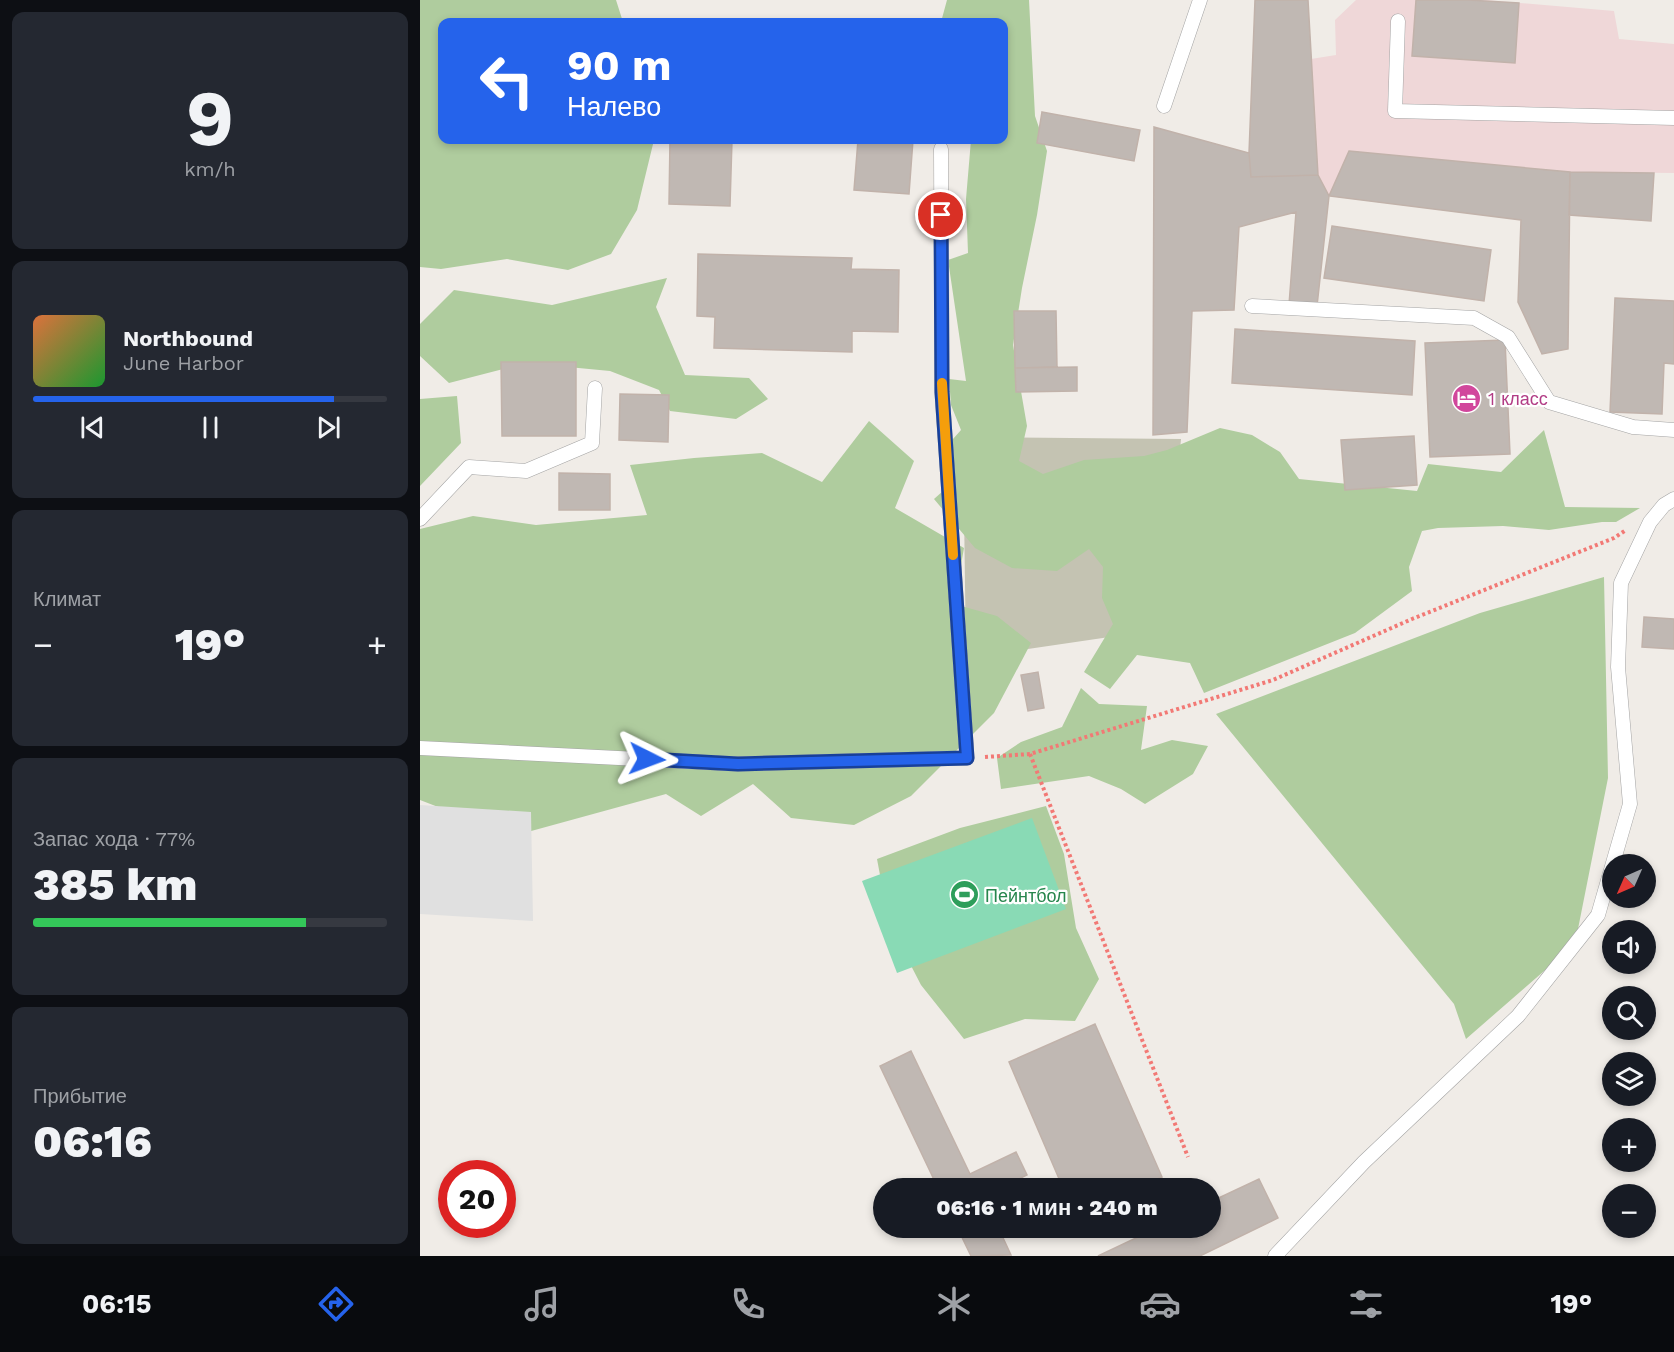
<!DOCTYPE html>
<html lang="ru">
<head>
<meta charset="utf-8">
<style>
  body { margin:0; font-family:"Work Sans",sans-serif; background:#242831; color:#f1f3f6; height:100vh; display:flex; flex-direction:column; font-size:22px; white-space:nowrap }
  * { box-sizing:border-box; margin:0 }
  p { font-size:20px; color:#9ea1a6 }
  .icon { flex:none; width:33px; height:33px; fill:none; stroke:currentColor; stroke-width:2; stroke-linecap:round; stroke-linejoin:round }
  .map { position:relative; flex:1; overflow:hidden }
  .drawer { display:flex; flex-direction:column; gap:12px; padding:12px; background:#0d0f14; width:420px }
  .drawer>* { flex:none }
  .hud { position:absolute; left:18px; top:18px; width:570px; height:126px; border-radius:12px; box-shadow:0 3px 9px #0003; background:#2563eb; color:#fff; overflow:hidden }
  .needle { width:39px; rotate:225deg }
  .tools { position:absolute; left:1182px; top:854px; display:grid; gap:12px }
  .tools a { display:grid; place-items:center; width:54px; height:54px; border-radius:50%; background:#171b24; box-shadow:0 3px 9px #0003; font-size:30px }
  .speed { position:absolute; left:18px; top:1160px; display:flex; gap:12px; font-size:30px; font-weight:700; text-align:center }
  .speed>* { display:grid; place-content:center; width:78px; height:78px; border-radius:50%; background:#171b24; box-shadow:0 3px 9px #0003; line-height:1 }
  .speed .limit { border:9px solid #d22; background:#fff; color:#111 }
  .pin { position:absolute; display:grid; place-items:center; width:51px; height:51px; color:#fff; margin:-26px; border:3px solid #fff; border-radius:50%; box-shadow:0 2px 6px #0007 }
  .me { position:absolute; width:66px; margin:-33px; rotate:93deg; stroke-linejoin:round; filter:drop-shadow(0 0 4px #0008) }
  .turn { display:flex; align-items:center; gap:21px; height:126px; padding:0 30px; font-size:27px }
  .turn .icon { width:78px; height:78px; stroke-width:2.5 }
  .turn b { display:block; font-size:42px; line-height:51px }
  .big { font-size:45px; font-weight:800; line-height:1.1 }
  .drawer .card { flex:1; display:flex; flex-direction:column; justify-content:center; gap:9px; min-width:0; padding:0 21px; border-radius:12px; background:#242831 }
  .drawer .dial { align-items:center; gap:0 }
  .dial b { font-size:78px; line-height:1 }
  .song { display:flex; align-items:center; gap:18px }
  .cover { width:72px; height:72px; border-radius:9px; background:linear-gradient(135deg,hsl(20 70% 55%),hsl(130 70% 35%)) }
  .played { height:6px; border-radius:3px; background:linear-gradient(90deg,#2563eb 85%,#363941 85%) }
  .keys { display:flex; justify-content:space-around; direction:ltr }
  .heat { display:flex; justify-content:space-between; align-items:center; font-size:33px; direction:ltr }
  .charge { height:9px; border-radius:4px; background:linear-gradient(90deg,#34c759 77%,#363941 0) }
  .trip { position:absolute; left:453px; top:1178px; width:348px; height:60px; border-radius:30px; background:#171b24; box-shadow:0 3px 9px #0003; font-weight:800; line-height:60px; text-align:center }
  .tabs { display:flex; height:96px; justify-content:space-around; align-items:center; background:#090b0e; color:#9ea1a6 }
  .tabs .icon { width:42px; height:42px }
  .tabs .current { color:#2563eb }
  .tabs b { font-size:27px; color:#f1f3f6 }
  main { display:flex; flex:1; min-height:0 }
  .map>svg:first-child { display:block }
  .commercial { fill:#efd7d8 }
  .construction { fill:#c4c3b2 }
  .forest { fill:#afcc9e }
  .pitch { fill:#89dab5 }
  .parking { fill:#e0e0e0 }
  .building { fill:#c0b8b3; stroke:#c1b2aa; stroke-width:1.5 }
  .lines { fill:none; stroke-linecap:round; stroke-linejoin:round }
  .lane-casing { stroke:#a4a4a4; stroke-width:15 }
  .path { stroke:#f27975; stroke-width:4; stroke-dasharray:3 3; stroke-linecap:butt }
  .lane { stroke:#fff; stroke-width:14 }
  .route-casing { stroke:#184099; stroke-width:15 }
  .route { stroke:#2563eb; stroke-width:10 }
  .slow { stroke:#f59e0b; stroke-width:10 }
  .labels { text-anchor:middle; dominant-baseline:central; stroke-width:4.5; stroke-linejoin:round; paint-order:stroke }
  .hotel-label { font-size:18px; fill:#b23c85; stroke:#fff; text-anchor:start }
  .leisure-label { font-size:18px; fill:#27864d; stroke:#fff; text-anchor:start }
</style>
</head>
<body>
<main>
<section class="drawer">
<div class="card dial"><b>9</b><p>km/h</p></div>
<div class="card">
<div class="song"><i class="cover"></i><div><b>Northbound</b><p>June Harbor</p></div></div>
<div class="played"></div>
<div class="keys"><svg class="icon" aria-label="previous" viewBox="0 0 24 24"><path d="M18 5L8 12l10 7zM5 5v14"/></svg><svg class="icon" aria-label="pause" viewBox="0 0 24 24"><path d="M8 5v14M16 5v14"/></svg><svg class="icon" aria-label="next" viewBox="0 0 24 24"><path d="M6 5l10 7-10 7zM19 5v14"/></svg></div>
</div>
<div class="card"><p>Климат</p>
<div class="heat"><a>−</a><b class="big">19°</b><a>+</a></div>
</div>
<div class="card"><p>Запас хода · 77%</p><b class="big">385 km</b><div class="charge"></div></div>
<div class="card"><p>Прибытие</p><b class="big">06:16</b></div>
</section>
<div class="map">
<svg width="1254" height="1256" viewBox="0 0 1254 1256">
  <rect width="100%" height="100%" fill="#f0ece7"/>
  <!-- commercial -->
  <path class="commercial" d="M936 0H1066L1194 11 1199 39 1254 44V173L1150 172 929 151 909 196 898 175 891 59 916 55 915 20Z"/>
  <!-- construction -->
  <path class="construction" d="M543 437 761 439 744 629 546 658Z"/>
  <!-- forest -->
  <path class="forest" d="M0 0H196L203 22H22V140H234L217 210 191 254 148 270 87 259 21 269 0 267Z
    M527 0H609L615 116 627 151 617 215 602 288 593 345 607 426 599 461 623 474 664 460 724 456 747 450 800 428 832 435 860 452 879 479 997 491 1008 464 1081 472 1124 430 1145 507 1220 508 1196 522H1182L1129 530 1083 526 1018 528 1002 531 989 567 992 591 935 633 784 693 770 663 717 655 690 689 664 672 693 624 682 598 683 567 669 549 637 571 592 568 555 548 514 499 532 483 525 448 541 430 531 405 529 379 546 381 528 260 548 253 546 199 551 140H584V22H521Z
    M247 278 236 307 265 375 329 378 348 399 316 419 250 411 239 390 190 371 106 363 29 383 0 356V324L34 290 132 305Z
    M37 396 41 443 0 486V399Z
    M449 421 494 461 475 508 544 548 534 604 577 616 611 643 574 713 491 796 434 825 371 818 333 784 281 816 246 794 93 836 0 800V529L53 516 116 525 227 515 210 465 274 458 342 453 402 482Z
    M1184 577 1188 778 1155 944 1046 1039 1034 1004 796 714 1060 613Z
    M661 688 679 704 727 706 721 750 752 740 788 746 773 774 725 804 701 789 669 776 581 789 577 758 601 742 642 727Z
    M626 806 644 854 656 928 679 979 655 1021 605 1019 544 1039 501 985 469 923 457 859 540 828Z"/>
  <!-- pitch -->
  <path class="pitch" d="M612 818 646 909 477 973 442 881Z"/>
  <!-- parking -->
  <path class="parking" d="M0 805 111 812 113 921 0 914Z"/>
  <!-- building -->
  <path class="building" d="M835 0H888L898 175 831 177 829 153Z
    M996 0H1048L1099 3 1095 63 992 56Z
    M622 112 720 130 714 161 617 143Z
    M734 127 829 153 831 177 898 175 909 196 897 306 869 305 876 212 819 227 814 310 772 311 767 432 733 435Z
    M250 140H312L310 206 249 204Z
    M438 140H493L489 194 434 190Z
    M929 151 1150 172 1148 349 1122 354 1098 302 1101 220 909 196Z
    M1150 172 1234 173 1231 221 1149 215Z
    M912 226 1071 250 1064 301 904 278Z
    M278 254 432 258 431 269 479 270 478 332 432 331V352L294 348 295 317 277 316Z
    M1195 298 1254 301V364L1244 363 1242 414 1190 412Z
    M594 311H636L637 367 595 368Z
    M815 329 995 341 992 395 812 383Z
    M1085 340 1090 454 1010 457 1005 343Z
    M81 362H156V436H82Z
    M657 367V391L596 392 595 368Z
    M200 394 249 395 248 442 199 440Z
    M994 436 997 485 925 490 921 440Z
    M139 473 190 474V510H139Z
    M1224 617 1254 619V649L1222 647Z
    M618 672 624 708 608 711 601 675Z
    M675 1024 742 1177 717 1188H643L589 1062Z
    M491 1051 550 1174 596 1152 607 1175 580 1188H518L460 1066Z
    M839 1179 858 1218 780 1256H678L739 1227H790V1202Z
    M537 1227H578L591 1255 551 1256Z"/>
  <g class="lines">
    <defs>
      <path id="lane" d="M978 21 975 111 1254 118
        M744 106 780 0
        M832 306 1054 318 1088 337 1129 402 1213 427 1254 430
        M0 519 49 467 106 471 172 443 175 388
        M0 748 318 764 547 758 522 392 521 149
        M855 1256 944 1162 1098 1016 1178 915 1210 804 1198 667 1201 583 1230 522 1244 505 1254 499"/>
    </defs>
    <!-- lane casing -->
    <use href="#lane" class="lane-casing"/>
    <!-- path -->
    <path class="path" d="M610 754 768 1157
      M565 757 610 754 853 680 992 619 1194 538 1206 530"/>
    <!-- lane -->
    <use href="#lane" class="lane"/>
  </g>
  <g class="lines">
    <defs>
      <path id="route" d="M227 759 318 764 547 758 522 392 521 215"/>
    </defs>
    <!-- route casing -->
    <use href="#route" class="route-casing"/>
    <!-- route -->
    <use href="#route" class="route"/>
    <!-- slow -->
    <path class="slow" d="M522 383 533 555"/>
  </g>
  <!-- icons -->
  <defs>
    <symbol id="hotel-disc" viewBox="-11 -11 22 22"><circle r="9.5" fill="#d1479c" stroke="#fff"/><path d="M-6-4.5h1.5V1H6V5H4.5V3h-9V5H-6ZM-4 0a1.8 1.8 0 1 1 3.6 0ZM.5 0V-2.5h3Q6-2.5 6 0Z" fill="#fff"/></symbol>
    <symbol id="stadium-disc" viewBox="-11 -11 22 22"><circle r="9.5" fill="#2e9e5b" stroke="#fff"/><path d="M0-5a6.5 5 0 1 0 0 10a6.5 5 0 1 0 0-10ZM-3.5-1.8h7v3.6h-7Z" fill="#fff"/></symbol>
  </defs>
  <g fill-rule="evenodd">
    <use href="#hotel-disc" x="1030" y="382" width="33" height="33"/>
    <use href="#stadium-disc" x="528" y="878" width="33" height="33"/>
  </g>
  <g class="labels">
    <!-- hotel labels -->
    <g class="hotel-label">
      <text x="1068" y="398">1 класс</text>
    </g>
    <!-- leisure labels -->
    <g class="leisure-label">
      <text x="565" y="895">Пейнтбол</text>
    </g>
  </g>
</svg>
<div class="tools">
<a><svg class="needle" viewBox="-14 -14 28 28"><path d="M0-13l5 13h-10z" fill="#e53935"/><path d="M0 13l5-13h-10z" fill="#9ea1a6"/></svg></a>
<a><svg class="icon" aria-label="sound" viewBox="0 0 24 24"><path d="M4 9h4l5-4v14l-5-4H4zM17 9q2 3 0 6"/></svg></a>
<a><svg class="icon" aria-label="search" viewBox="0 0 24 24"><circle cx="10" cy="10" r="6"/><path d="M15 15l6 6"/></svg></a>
<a><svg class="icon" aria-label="layers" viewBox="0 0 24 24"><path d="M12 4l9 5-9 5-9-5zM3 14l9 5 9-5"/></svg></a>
<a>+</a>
<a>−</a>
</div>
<div class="speed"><div class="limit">20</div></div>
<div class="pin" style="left:521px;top:215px;background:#d93025"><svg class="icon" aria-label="arrive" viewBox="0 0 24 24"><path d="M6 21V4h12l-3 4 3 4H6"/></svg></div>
<svg class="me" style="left:227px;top:759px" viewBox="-20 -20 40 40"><path d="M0-17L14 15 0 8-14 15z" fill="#2563eb" stroke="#fff" stroke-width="4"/></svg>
<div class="trip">06:16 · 1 мин · 240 m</div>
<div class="hud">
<div class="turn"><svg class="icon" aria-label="left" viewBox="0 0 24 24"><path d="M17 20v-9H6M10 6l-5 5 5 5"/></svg><div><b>90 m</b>Налево</div></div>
</div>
</div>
</main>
<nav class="tabs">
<b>06:15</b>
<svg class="icon current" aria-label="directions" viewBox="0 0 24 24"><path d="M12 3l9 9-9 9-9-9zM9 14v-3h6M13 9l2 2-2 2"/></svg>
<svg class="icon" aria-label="music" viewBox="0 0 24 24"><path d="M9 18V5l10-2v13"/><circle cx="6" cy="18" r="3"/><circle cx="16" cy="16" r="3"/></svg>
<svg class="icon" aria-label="phone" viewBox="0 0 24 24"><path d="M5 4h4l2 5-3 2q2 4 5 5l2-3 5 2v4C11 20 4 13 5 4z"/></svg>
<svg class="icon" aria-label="climate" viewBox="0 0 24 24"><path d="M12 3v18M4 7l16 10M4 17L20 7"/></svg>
<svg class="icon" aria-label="car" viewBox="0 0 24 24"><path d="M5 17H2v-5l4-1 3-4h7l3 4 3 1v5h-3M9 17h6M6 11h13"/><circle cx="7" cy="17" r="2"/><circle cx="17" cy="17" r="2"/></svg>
<svg class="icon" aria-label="filters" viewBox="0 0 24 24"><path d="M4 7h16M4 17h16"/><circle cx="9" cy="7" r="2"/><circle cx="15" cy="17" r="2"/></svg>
<b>19°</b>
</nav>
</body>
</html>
